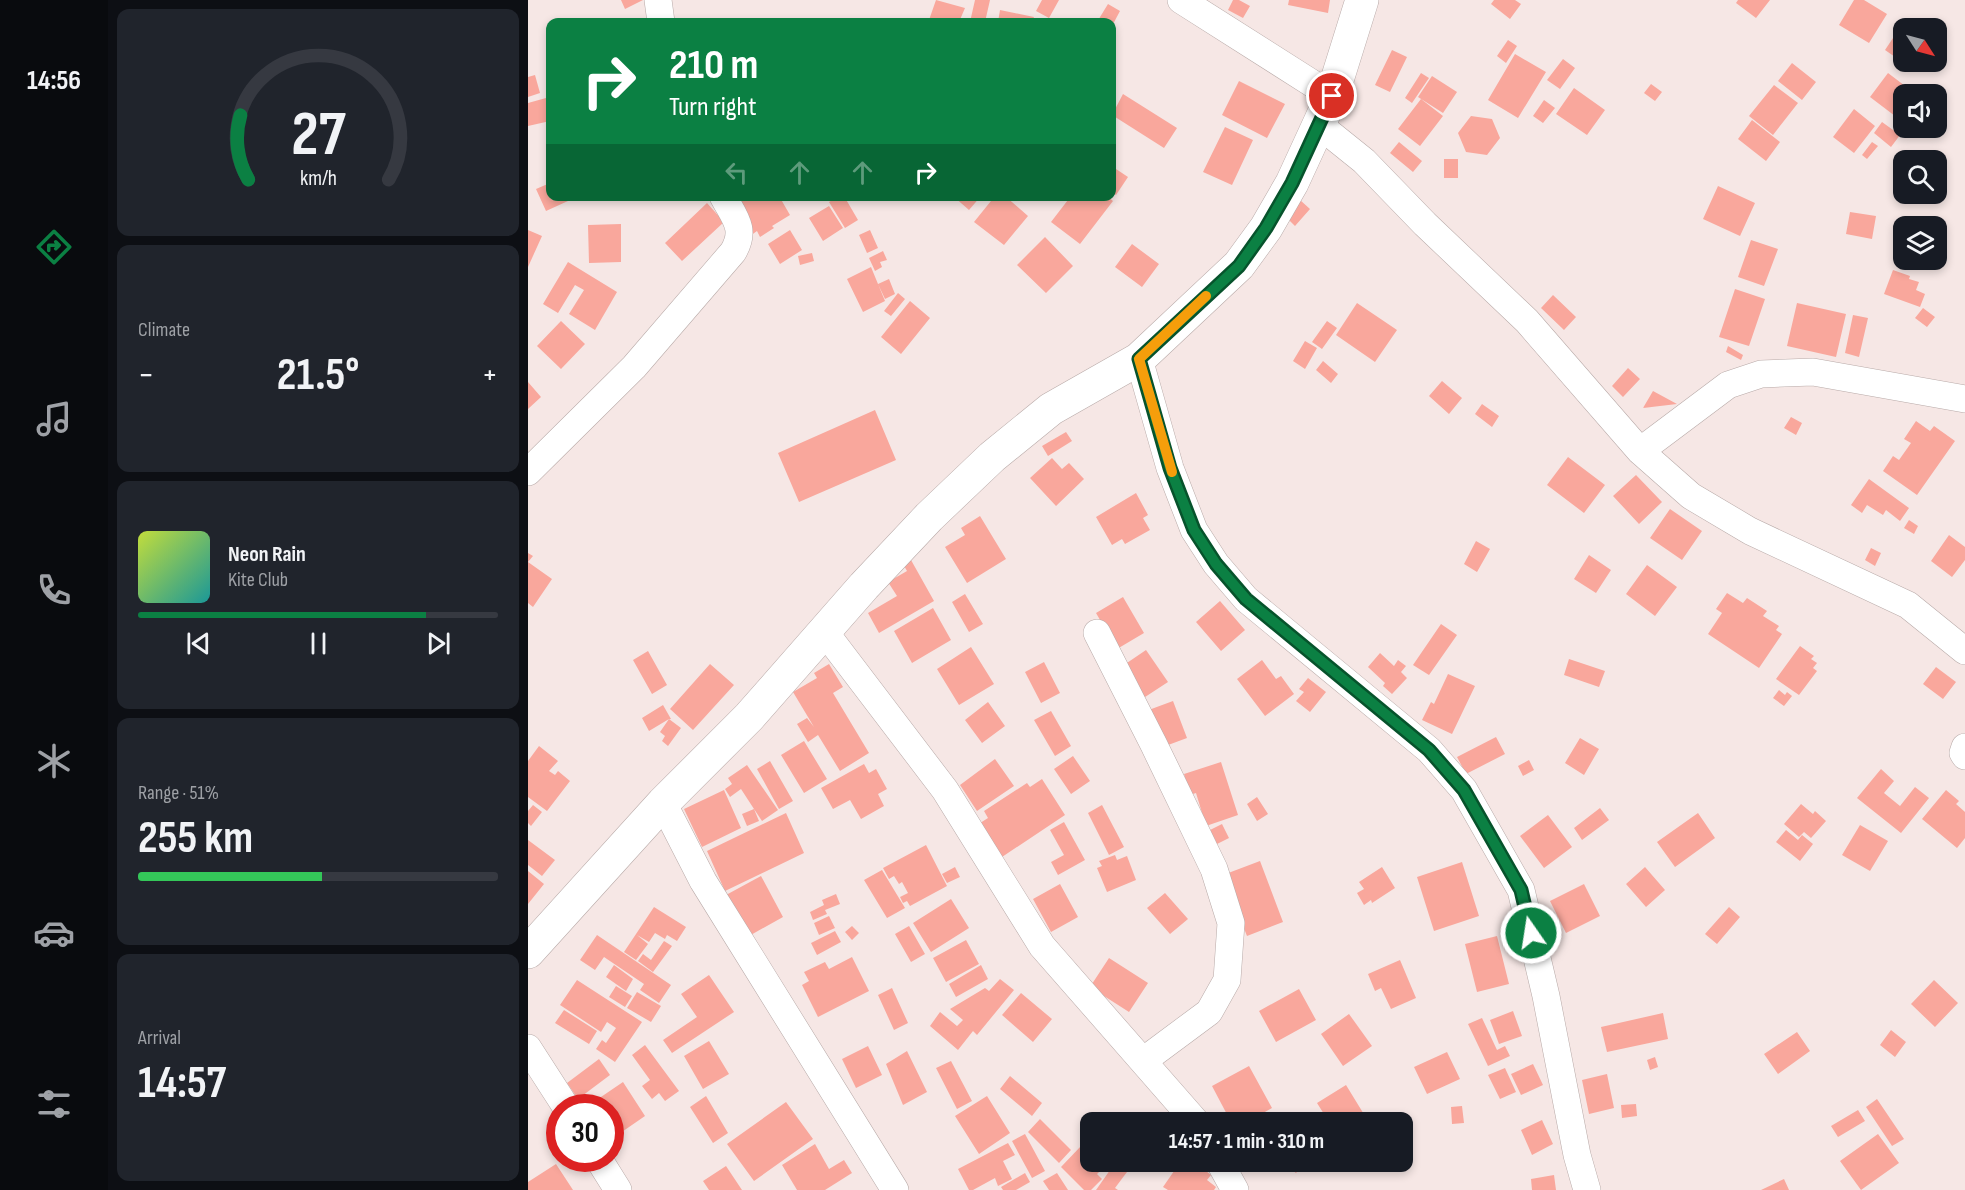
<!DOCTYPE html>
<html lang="en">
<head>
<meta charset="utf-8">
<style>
  body { margin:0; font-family:"Sofia Sans Condensed",sans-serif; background:#20242c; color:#f1f3f6; height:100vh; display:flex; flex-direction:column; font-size:22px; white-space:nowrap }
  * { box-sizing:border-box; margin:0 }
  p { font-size:20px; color:#9ea1a6 }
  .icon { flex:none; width:33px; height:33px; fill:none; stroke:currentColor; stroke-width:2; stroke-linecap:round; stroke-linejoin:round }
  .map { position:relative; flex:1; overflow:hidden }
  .sheet { display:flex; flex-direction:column; gap:9px; padding:9px; background:#0d0f14; width:420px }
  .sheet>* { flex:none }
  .hud { position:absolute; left:18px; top:18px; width:570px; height:183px; border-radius:12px; box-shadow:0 3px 9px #0003; background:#0b8043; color:#fff; overflow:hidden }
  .needle { width:39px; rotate:126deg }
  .buttons { position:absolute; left:1365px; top:18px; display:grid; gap:12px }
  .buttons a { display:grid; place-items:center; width:54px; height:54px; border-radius:12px; background:#171b24; box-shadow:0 3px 9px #0003; font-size:30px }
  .speed { position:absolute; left:18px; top:1094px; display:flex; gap:12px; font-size:30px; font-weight:700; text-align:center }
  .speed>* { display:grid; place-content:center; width:78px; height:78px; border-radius:50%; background:#171b24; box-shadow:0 3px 9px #0003; line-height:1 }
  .speed .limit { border:9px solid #d22; background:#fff; color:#111 }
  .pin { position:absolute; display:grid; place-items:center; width:51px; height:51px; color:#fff; margin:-26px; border:3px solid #fff; border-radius:50%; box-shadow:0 2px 6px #0007 }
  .me { position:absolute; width:66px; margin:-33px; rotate:347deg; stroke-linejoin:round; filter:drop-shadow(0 0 4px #0008) }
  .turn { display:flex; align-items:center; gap:21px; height:126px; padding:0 24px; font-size:27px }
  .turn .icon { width:78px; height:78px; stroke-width:2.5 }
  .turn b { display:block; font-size:42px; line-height:51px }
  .lanes { display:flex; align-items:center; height:57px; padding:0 24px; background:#0003; justify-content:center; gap:30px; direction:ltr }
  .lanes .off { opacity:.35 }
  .big { font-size:45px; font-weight:700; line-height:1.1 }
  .sheet .widget { flex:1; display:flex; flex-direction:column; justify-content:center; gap:9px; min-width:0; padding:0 21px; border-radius:12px; background:#20242c }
  .sheet .dial { align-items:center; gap:0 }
  .dial svg { height:156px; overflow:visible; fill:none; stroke:#363941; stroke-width:7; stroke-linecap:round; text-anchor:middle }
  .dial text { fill:#f1f3f6; stroke:none }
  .song { display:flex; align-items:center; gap:18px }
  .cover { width:72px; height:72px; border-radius:9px; background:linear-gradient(135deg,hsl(70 70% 55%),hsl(180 70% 35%)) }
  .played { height:6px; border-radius:3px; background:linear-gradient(90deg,#0b8043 80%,#363941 80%) }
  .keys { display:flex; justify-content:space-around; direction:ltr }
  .heat { display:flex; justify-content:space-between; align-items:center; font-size:33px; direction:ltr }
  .charge { height:9px; border-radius:4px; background:linear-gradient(90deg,#34c759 51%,#363941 0) }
  .trip { position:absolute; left:552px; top:1112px; width:333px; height:60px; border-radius:12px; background:#171b24; box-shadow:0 3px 9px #0003; font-weight:700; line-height:60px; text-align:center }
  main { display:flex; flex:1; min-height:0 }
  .tab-bar { display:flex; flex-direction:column; width:108px; justify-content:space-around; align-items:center; background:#090b0e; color:#9ea1a6 }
  .tab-bar .icon { width:42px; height:42px }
  .tab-bar .on { color:#0b8043 }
  .tab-bar b { font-size:27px; color:#f1f3f6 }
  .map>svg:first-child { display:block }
  .building { fill:#f9a79c }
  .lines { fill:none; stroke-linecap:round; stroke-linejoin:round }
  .minor-casing { stroke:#b8aaa8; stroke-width:28 }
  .tertiary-casing { stroke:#b8aaa8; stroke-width:34 }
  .minor { stroke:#fff; stroke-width:27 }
  .tertiary { stroke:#fff; stroke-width:33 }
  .route-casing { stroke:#07532c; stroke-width:15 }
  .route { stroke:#0b8043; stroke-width:10 }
  .slow { stroke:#f59e0b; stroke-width:10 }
</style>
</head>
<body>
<main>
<nav class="tab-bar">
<b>14:56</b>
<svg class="icon on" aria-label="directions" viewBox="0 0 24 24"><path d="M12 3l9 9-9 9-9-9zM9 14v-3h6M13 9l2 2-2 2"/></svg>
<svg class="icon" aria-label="music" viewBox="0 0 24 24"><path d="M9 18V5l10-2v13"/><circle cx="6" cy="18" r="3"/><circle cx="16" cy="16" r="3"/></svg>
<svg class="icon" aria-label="phone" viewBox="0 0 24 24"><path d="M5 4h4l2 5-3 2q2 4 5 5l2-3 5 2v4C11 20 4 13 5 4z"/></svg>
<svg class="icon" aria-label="climate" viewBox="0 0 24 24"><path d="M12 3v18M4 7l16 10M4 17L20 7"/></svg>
<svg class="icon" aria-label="car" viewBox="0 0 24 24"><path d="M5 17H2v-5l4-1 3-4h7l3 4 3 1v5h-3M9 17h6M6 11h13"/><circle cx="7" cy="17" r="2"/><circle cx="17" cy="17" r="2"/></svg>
<svg class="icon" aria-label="filters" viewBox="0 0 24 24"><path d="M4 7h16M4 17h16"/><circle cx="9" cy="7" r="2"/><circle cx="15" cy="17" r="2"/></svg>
</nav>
<section class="sheet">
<div class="widget dial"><svg viewBox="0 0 100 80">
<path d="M14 69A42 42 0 1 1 86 69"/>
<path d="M14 69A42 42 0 0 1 10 36" stroke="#0b8043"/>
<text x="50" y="56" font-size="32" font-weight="700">27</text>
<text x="50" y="72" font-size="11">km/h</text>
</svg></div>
<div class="widget"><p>Climate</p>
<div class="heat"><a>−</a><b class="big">21.5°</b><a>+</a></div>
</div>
<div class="widget">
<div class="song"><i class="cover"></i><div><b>Neon Rain</b><p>Kite Club</p></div></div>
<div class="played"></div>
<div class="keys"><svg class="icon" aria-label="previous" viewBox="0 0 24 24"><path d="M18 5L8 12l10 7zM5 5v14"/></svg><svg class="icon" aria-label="pause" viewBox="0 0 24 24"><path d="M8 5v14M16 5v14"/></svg><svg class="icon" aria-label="next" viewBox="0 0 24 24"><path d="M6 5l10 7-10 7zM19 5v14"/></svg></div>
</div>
<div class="widget"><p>Range · 51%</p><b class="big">255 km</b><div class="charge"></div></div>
<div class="widget"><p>Arrival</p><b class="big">14:57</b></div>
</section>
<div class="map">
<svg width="1437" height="1190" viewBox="0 0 1437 1190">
  <rect width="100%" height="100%" fill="#f6e7e5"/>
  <!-- building -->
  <path class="building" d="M93 0H115L97 9Z
    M408 0 437 8 431 22H408L401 20Z
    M447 0H462L457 22H442Z
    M514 0H531L521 18 508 11Z
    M705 0H711L722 6 715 18 700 10Z
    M761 0H802L800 13 760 5Z
    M966 0H987L993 4 982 19 963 4Z
    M1210 0H1242L1228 18 1208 3Z
    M1326 0H1336L1359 14 1341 43 1311 25Z
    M580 4 592 11 584 26V22H569Z
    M472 10 506 17 504 22H470Z
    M1373 26 1376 27V62H1387L1383 68 1357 50Z
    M980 40 989 46 978 63 969 56Z
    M864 50 879 57 862 92 847 85Z
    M987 54 1018 72 990 118 960 100Z
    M1035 59 1047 68 1032 89 1019 80Z
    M1264 63 1288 82 1274 100 1250 81Z
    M893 73 901 78 884 103 877 98Z
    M1360 73 1385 92 1383 94H1376V105L1367 116 1342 97Z
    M7 75 12 93 0 97V77Z
    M904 76 929 92 915 113 890 97Z
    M711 81 757 104 739 138 694 115Z
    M1123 84 1134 92 1127 101 1116 93Z
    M1246 85 1270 103 1245 135 1221 116Z
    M1046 88 1077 110 1059 135 1028 114Z
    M595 94 649 128 636 148 584 115Z
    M18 98 22 121 0 126V103Z
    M893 99 915 116 892 146 870 129Z
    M1016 100 1027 108 1015 123 1005 116Z
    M1326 109 1347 126 1326 153 1305 137Z
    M943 116 964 119 972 138 959 155 938 152 930 133Z
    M1224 120 1252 142 1238 161 1210 139Z
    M1354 122 1372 135 1363 147 1346 133Z
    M697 127 725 140 704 185 675 172Z
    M871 142 894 161 885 172 862 153Z
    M1344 142 1350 146 1339 159 1334 155Z
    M916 159H930V178H916Z
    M588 169 600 177 588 195 584 192V176Z
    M22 183V196H51L18 211 8 189Z
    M1190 186 1227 203 1212 236 1175 219Z
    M199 196H251L262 215 244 226 246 228 232 237 229 231 222 236Z
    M311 196H316L330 220 317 228 301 202Z
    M425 196H453L441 210Z
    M467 196H477L500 216 476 245 446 222Z
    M543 196H579L585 201 552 244 523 222Z
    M772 200 782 209 767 226 758 217Z
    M179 203 196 222 154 261 137 243Z
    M301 206 315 228 295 241 281 218Z
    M1322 212 1348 216 1344 239 1318 234Z
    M93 224V262L61 263 60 225Z
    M0 230 14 236 0 267Z
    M262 230 274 250 252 264 240 244Z
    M342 230 350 248 339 253 331 235Z
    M517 237 545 266 518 293 489 265Z
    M1223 240 1250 249 1236 286 1210 277Z
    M604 244 631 264 614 287 587 267Z
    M355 251 359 260 352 262 354 267 347 271 341 258Z
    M284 253 286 261 272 265 270 256Z
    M40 262 89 292 67 330 41 314 56 290 47 285 30 313 15 304Z
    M343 267 357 301 335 312 319 279Z
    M1365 270 1382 276 1381 279 1391 282 1388 290 1397 294 1392 307 1356 294Z
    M361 279 367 294 357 299 350 284Z
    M1207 289 1237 299 1221 346 1191 337Z
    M370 293 377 299 363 316 356 311Z
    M1025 295 1048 317 1036 330 1013 308Z
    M382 301 402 318 373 354 353 337Z
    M829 303 869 330 847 362 808 335Z
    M1269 303 1318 314 1308 357 1259 346Z
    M1395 308 1407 317 1399 327 1387 318Z
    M1325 315 1340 318 1331 357 1317 353Z
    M33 321 57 344 33 369 9 346Z
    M799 321 809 328 794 349 784 342Z
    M777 341 789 348 777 369 765 361Z
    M1200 346 1215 355 1213 360 1198 352Z
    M795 361 810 374 803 383 788 370Z
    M1100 368 1112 379 1095 397 1084 386Z
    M914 381 934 398 921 414 901 396Z
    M0 382 13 397 0 409Z
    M1125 391 1149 404 1115 408Z
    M954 404 971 416 964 427 947 414Z
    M347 410 368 460 271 502 250 453Z
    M1263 417 1274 423 1268 435 1256 428Z
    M1388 421 1402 431 1406 426 1427 441 1389 495 1355 471 1365 456 1371 460 1383 443 1376 439Z
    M538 432 544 441 520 456 514 446Z
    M1040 457 1077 485 1056 513 1019 485Z
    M524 458 534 469 541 463 556 479 528 506 502 478Z
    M1108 475 1134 502 1111 524 1085 496Z
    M1341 479 1381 508 1372 521 1358 510 1355 515 1339 505 1334 513 1323 505Z
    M608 493 620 515 615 518 622 530 597 544 594 539 584 545 568 517Z
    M1142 509 1174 531 1154 560 1122 538Z
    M452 516 478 559 439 583 417 547 437 535 433 528Z
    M1381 520 1390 526 1386 534 1376 528Z
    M1421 535 1437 547V560L1424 577 1403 561Z
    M948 541 962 549 949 572 936 564Z
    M1343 548 1353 553 1347 566 1337 560Z
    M0 553 5 556 0 562 24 579 5 607 0 603Z
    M1061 555 1083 570 1068 593 1046 579Z
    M383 560 406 601 351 633 340 613 369 596 360 582 379 571 375 564Z
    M1119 565 1149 587 1127 616 1098 594Z
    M1199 593 1215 603 1219 598 1239 611 1235 616 1251 626 1248 630 1254 634 1231 668 1180 634 1194 613 1188 609Z
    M437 594 455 624 441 632 424 602Z
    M595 597 616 633 589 649 568 613Z
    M692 601 717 630 693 651 668 622Z
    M405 608 423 640 384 663 366 631Z
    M913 624 929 635 901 675 885 665Z
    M1272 646 1286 656 1283 659 1289 663 1285 668 1289 671 1271 695 1248 679Z
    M443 647 466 684 431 705 409 669Z
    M618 650 640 682 614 699 593 667Z
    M120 651 139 685 124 694 105 660Z
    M852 653 866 666 870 660 878 666 873 672 879 678 864 694 855 686 857 683 840 667Z
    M1041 659 1077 671 1071 687 1036 675Z
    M734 660 748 679 753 676 766 694 737 716 709 679Z
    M516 662 532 693 513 703 497 672Z
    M182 664 206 685 165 730 142 709Z
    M301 664 315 687 305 693 341 753 312 771 290 735 280 742 269 724 279 718 286 727 265 692 289 678 286 673Z
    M1408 667 1428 682 1415 699 1395 684Z
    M920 674 947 686 924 734 894 720 903 702 906 704Z
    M780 678 798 692 782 712 768 701 776 692 771 689Z
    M1251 690 1257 695 1259 692 1264 696 1256 706 1245 698Z
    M645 701 659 738 632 748 618 711Z
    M460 702 477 726 454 743 437 720Z
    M135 705 143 719H141L153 728 140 746 134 741 137 736 132 732 141 719 121 731 114 718Z
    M523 711 543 746 527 756 506 720Z
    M968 737 977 754 938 774 929 757Z
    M1052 738 1071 749 1056 775 1037 763Z
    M276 741 299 779 276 793 253 755Z
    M11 746 30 761 21 771 27 775 30 771 42 781 19 811 0 797V761Z
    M545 756 562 781 543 794 526 769Z
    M467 759 486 786 449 811 432 785Z
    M1001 760 1006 770 995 776 990 766Z
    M242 761 265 801 251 809 229 769Z
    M693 762 710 815 678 826 668 793 662 795 656 774Z
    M336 764 341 773 348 769 359 789 350 794 356 806 333 819 322 800 305 809 293 788Z
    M219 765 250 810 234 821 226 809 231 821 219 826 214 814 226 809 213 789 202 797 197 789 204 784 200 778Z
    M1353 769 1366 781 1356 793 1372 806 1387 787 1401 798 1373 833 1329 798Z
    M514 779 537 815 471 859 449 825 460 818 456 811 499 783 502 787Z
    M196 790 213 828 174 847 156 809Z
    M1418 790 1431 801 1428 804 1437 812V838L1429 848 1394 819Z
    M729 797 740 814 729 821 719 804Z
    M1273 804 1285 814 1287 811 1298 821 1283 838 1276 832 1271 837 1256 824Z
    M5 805 14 812 3 826 0 823V811Z
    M574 805 596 847 581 855 560 813Z
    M1072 808 1081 820 1054 840 1046 828Z
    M258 813 276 853 197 891 179 851Z
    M1170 813 1187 838 1147 867 1129 842Z
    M1020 815 1044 847 1016 868 992 836Z
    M536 822 557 860 530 875 523 862 536 855 522 830Z
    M694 824 701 838 679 849 672 835Z
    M1332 825 1360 841 1342 871 1314 855Z
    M1258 830 1270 840 1274 835 1285 844 1272 861 1248 842Z
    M0 840 27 860 14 876 0 865Z
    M398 845 419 886 382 906 379 901 375 903 372 897 380 893 374 882 371 884 366 876 361 879 355 868Z
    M587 855 589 860 599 856 608 880 579 892 569 868 574 866 571 861Z
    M732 861 755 922 719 936 695 875Z
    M934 862 951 916 906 931 889 877Z
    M427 867 432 877 419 883 414 874Z
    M854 867 867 888 844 903 843 900 836 905 829 893 836 889 831 882Z
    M1117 867 1137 890 1118 907 1098 884Z
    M354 870 377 908 359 918 336 880Z
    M0 871 16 884 0 904Z
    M233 876 255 917 221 936 198 895Z
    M532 884 550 917 523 932 505 899Z
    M1056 884 1072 916 1038 933 1022 901Z
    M637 893 660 919 642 934 619 908Z
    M308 894 312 904 297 910 299 914 285 920 282 912 296 905 294 900Z
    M423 899 441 928 403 952 385 923Z
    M126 907 158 927 149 941 139 935 137 939 127 933 121 942 109 935 120 944 108 960 96 952Z
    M1201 907 1212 917 1189 944 1177 934Z
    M301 916 307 928 291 935 286 923Z
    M324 926 331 933 324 940 317 932Z
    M381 926 397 954 383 962 367 934Z
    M307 931 313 942 289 955 283 943Z
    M69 935 143 985 131 1003 112 990 116 984 76 957 67 970 52 960Z
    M969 936 981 984 949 992 937 944Z
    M438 940 451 964 418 982 405 958Z
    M136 941 144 946 125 972 110 961 115 954 123 960Z
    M324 957 341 991 290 1017 274 985 281 981 276 972 297 962 301 969Z
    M581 958 620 983 601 1012 562 987Z
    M872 960 888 998 863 1009 853 988 847 991 840 974Z
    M86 965 105 979 98 991 78 977Z
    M453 965 460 979 428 997 421 984Z
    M181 975 206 1012 144 1053 135 1040 169 1017 153 994Z
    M472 979 486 990 449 1035 445 1031 430 1050 402 1026 412 1012 429 1026 435 1020 422 1009 457 988 461 991Z
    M49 980 114 1022 87 1062 68 1049 74 1040 78 1043 88 1028 79 1022 73 1032 32 1005Z
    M1406 980 1430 1003 1407 1027 1383 1004Z
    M88 986 104 996 97 1007 81 997Z
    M364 988 380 1023 366 1030 350 995Z
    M771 989 788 1020 748 1042 731 1011Z
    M109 992 133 1006 123 1022 99 1008Z
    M493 993 524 1019 505 1042 474 1015Z
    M36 1010 69 1031 61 1044 27 1023Z
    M985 1011 994 1036 971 1044 962 1020Z
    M1135 1013 1140 1039 1079 1052 1073 1027Z
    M821 1014 844 1046 815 1066 793 1034Z
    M954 1018 969 1050 977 1046 982 1056 960 1066 940 1024Z
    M1363 1030 1378 1042 1367 1057 1352 1045Z
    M1269 1032 1282 1051 1250 1074 1236 1054Z
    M181 1041 201 1074 175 1089 156 1056Z
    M117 1045 151 1091 137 1101 131 1093 124 1099 114 1086 122 1080 104 1055Z
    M340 1046 354 1075 328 1088 314 1059Z
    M379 1051 399 1092 375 1105 358 1064Z
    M919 1052 932 1079 899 1094 886 1067Z
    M1127 1057 1130 1067 1122 1070 1119 1060Z
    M71 1059 82 1075 50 1099 39 1083Z
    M423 1061 444 1101 429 1109 408 1068Z
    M1005 1064 1015 1085 993 1095 983 1074Z
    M721 1066 744 1108 719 1122H703L684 1086Z
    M977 1068 988 1092 972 1099 960 1075Z
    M1079 1074 1086 1108 1061 1114 1054 1080Z
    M482 1076 514 1103 504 1116 472 1089Z
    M95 1082 117 1116 88 1136 82 1127V1107H76L70 1099Z
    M818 1085 837 1116 828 1122H801L789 1103Z
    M178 1096 200 1133 185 1143 162 1107Z
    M459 1096 482 1133 451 1154 427 1116Z
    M1349 1099 1376 1139 1364 1146 1338 1107Z
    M258 1102 285 1139 226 1181 199 1144Z
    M1108 1104 1109 1116 1094 1118 1093 1105Z
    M934 1106 936 1123 924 1124 923 1107Z
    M1330 1110 1337 1121 1310 1137 1303 1126Z
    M512 1119 543 1150 531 1163 500 1132Z
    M1014 1120 1025 1144 1004 1155 993 1130Z
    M497 1134 517 1171 504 1178 484 1141Z
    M1350 1134 1371 1163 1333 1190 1312 1161Z
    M480 1143 487 1155 475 1161 484 1179 470 1186 467 1178 445 1190H441L430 1169Z
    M287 1144 301 1169 316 1160 324 1173 297 1190H269L254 1165Z
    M553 1146 562 1156V1161H568L575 1168 569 1174 574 1179 563 1190H556L533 1167Z
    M653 1161 676 1163 673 1167 683 1175 679 1180 688 1187 686 1190H640L635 1187Z
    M753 1161H778L768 1173Z
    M841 1161H863L845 1169Z
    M587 1163 599 1172 587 1188 590 1190H568Z
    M28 1164 45 1190H0V1182Z
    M198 1166 214 1190H181L175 1181Z
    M497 1173 502 1182 488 1190H475L473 1187Z
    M529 1173 540 1190H521L515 1181Z
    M1026 1175 1028 1190H1004L1003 1179Z
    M1256 1179 1261 1190H1233Z"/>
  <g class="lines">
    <defs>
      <path id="minor" d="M130 0 133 22
        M653 0 804 96
        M790 124 836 161 897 224 999 321 1112 451 1163 496 1222 531 1380 605 1437 651
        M611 359 642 468 666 530 688 564 718 599 901 750 936 790 993 890 1018 996 1049 1155 1059 1190
        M1112 451 1200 385 1233 374 1285 372 1437 399
        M0 472 106 367 205 252C219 229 206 217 195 196
        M296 631 417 790 514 946 668 1122
        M569 633 626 745 686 869 703 923 699 980 681 1012 615 1061
        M1437 747 1435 753 1437 756
        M135 803 175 881 367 1190
        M0 1048 38 1107
        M70 1158 90 1190
        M691 1161 707 1190"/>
      <path id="tertiary" d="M0 952 135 803 221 717 336 586 401 517 464 457 523 409 611 359 711 265 738 228 764 183 804 96 834 0"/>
    </defs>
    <!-- minor casing -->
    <use href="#minor" class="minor-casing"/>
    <!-- tertiary casing -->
    <use href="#tertiary" class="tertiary-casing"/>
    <!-- minor -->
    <use href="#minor" class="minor"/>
    <!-- tertiary -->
    <use href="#tertiary" class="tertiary"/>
  </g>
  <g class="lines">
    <defs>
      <path id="route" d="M804 96 764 183 738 228 711 266 611 359 642 468 666 530 688 564 718 599 901 750 936 790 993 890 1003 933"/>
    </defs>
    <!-- route casing -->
    <use href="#route" class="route-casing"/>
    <!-- route -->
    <use href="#route" class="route"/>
    <!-- slow -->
    <path class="slow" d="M644 472 611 359 678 296"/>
  </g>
</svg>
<div class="buttons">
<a><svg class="needle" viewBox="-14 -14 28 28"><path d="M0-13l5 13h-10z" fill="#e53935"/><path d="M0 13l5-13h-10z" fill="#9ea1a6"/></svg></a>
<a><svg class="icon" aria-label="sound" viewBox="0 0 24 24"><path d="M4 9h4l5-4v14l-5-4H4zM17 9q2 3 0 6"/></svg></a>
<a><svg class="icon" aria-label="search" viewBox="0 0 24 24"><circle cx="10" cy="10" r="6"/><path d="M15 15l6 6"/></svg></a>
<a><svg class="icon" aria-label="layers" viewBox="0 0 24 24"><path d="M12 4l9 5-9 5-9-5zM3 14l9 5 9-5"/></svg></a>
</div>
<div class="speed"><div class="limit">30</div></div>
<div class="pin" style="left:804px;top:96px;background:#d93025"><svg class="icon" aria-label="arrive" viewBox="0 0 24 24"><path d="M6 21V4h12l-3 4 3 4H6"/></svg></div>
<svg class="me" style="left:1003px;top:933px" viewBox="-20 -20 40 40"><circle r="17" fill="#0b8043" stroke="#fff" stroke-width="3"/><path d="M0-11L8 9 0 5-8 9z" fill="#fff"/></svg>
<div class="trip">14:57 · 1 min · 310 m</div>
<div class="hud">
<div class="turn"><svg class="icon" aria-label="right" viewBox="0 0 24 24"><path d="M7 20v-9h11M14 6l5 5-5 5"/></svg><div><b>210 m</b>Turn right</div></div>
<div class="lanes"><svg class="icon off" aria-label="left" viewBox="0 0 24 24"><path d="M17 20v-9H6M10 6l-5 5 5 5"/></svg><svg class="icon off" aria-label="ahead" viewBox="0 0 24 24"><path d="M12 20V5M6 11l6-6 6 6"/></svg><svg class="icon off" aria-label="ahead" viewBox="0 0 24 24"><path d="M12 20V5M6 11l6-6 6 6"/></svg><svg class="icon" aria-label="right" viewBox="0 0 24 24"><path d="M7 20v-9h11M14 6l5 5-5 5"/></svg></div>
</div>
</div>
</main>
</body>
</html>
